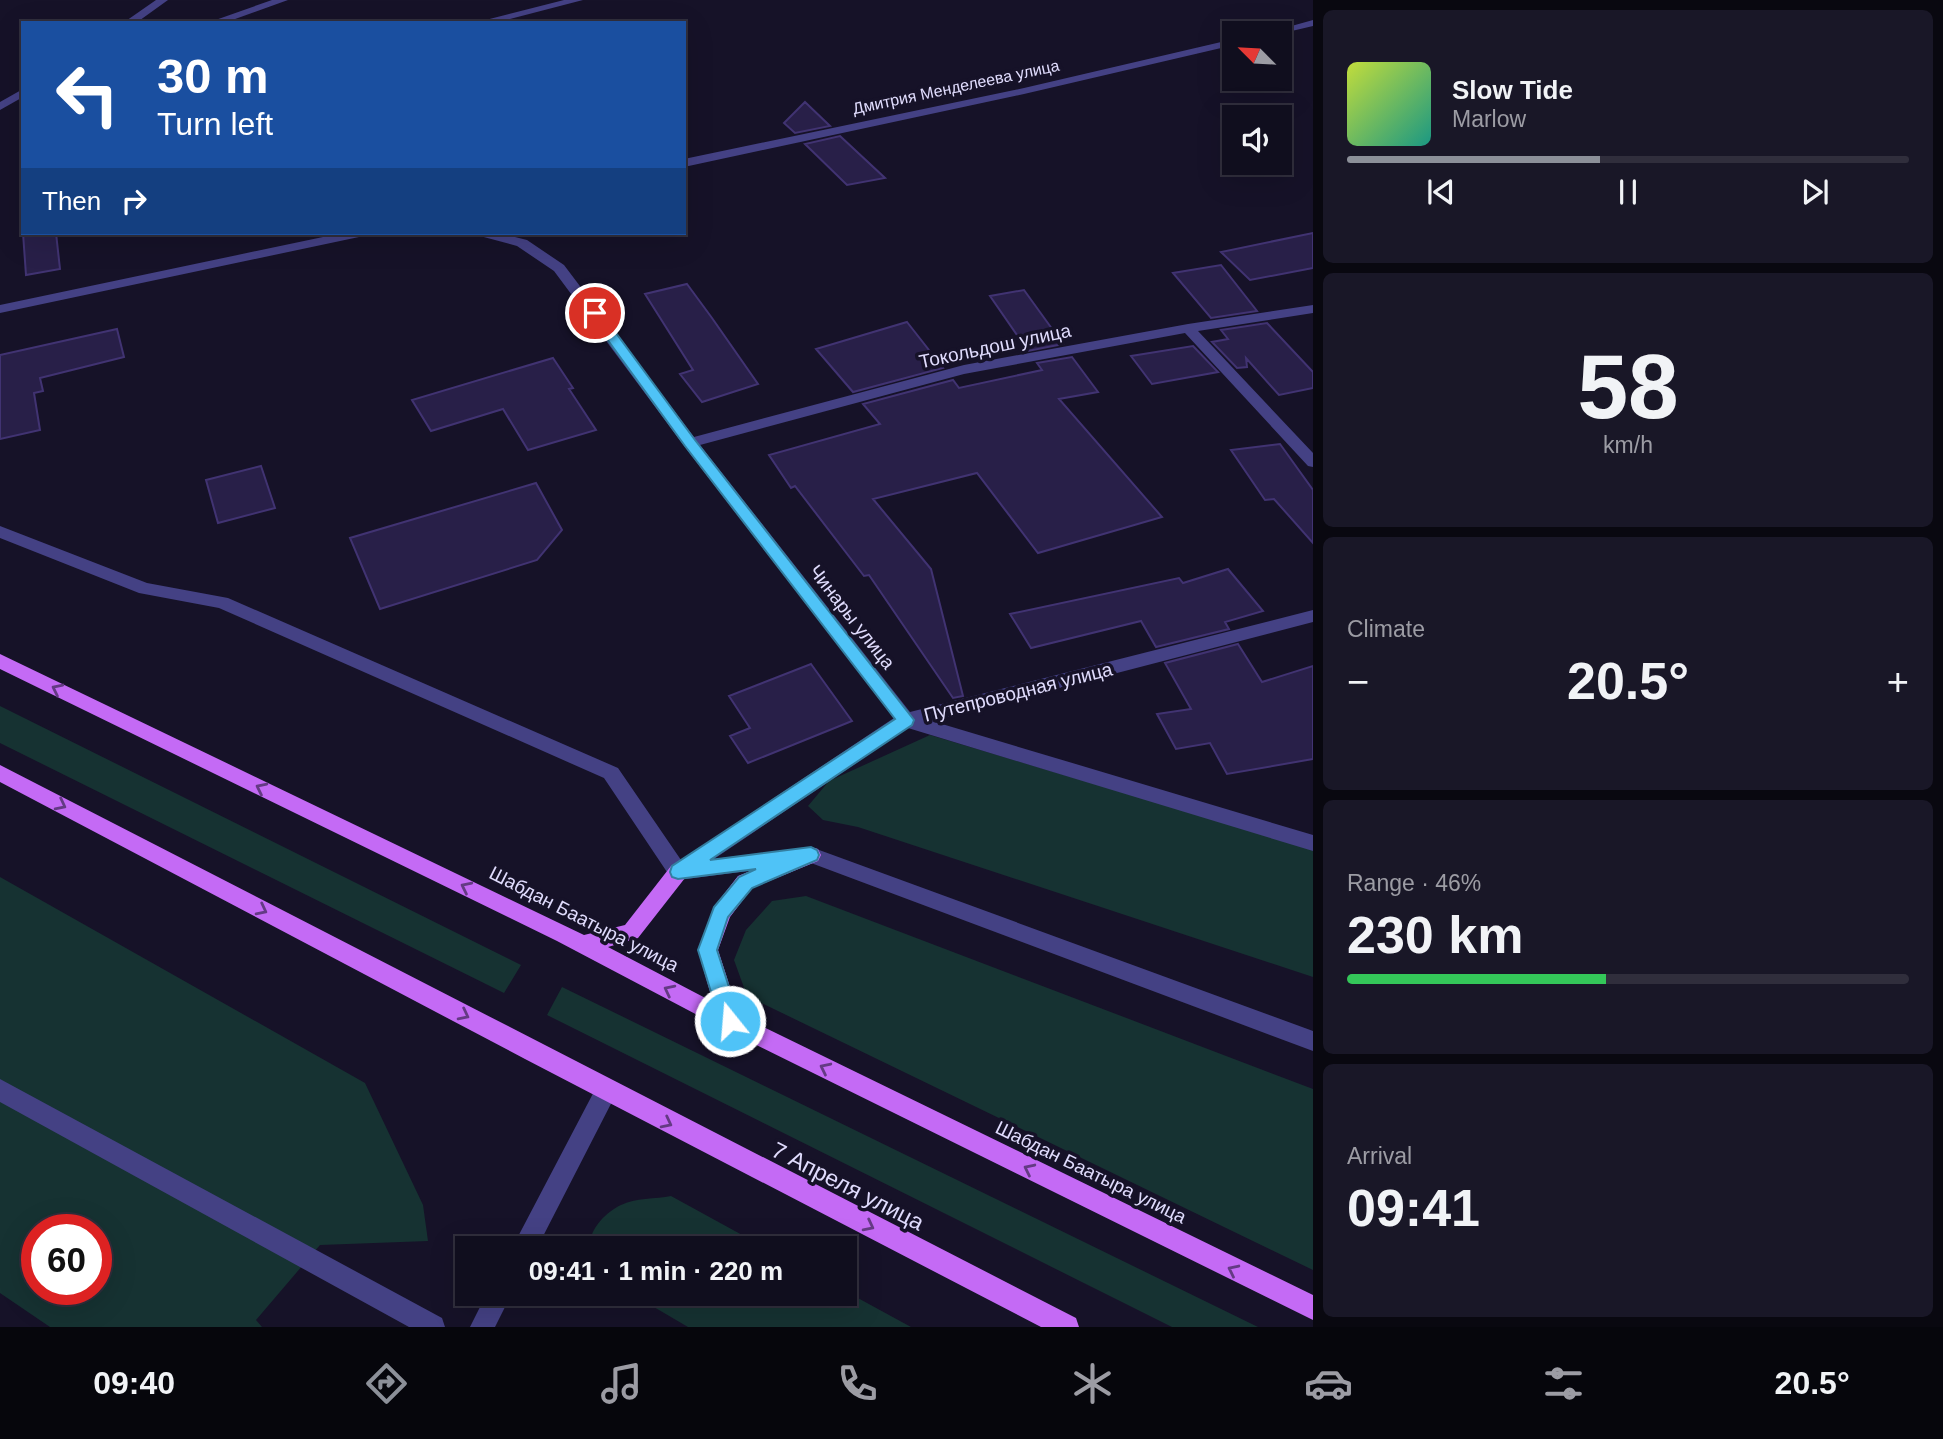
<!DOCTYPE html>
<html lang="en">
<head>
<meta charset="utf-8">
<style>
  body { margin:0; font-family:Helvetica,sans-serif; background:#191727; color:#f1f3f6; height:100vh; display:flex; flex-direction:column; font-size:26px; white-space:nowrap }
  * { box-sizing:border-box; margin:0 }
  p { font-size:23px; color:#9c9ca4 }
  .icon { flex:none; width:38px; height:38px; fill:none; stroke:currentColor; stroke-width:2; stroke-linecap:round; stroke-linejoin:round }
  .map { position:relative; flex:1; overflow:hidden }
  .drawer { display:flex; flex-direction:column; gap:10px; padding:10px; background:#090810; width:630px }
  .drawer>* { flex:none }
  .top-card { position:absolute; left:21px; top:21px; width:665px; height:214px; border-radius:0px; box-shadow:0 7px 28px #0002,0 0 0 2px #302e3c; background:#1a4fa0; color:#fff; overflow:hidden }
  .needle { width:46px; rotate:294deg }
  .fabs { position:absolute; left:1222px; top:21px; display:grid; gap:14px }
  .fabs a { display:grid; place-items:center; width:70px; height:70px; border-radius:0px; background:#100e1e; box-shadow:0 7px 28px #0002,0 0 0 2px #302e3c; font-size:35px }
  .speed { position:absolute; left:21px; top:1214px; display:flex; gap:14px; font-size:35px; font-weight:700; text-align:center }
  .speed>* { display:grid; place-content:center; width:91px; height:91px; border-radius:50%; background:#100e1e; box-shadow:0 7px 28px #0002,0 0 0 2px #302e3c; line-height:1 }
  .speed .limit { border:10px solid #d22; background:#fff; color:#111 }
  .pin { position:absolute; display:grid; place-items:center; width:60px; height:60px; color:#fff; margin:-30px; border:4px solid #fff; border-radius:50%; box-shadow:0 2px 7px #0007 }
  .me { position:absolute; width:77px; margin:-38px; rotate:343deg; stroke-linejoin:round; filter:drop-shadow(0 0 5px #0008) }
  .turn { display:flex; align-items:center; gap:24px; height:147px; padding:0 21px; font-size:32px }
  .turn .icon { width:91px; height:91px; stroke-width:2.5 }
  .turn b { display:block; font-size:49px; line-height:60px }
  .then { display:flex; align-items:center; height:66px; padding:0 21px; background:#0003; gap:14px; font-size:26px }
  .big { font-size:52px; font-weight:800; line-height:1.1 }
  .drawer .card { flex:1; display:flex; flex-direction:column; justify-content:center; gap:10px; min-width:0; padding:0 24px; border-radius:10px; background:#191727 }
  .drawer .dial { align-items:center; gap:0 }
  .dial b { font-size:91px; line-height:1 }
  .song { display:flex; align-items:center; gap:21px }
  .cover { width:84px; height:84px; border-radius:10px; background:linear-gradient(135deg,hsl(70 70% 55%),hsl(170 70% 35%)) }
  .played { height:7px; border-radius:4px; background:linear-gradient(90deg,#8c9099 45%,#302e3c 45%) }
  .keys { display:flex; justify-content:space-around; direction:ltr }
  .heat { display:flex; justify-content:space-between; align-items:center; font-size:38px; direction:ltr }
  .charge { height:10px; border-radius:5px; background:linear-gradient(90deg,#34c759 46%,#302e3c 0) }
  .trip { position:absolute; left:455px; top:1236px; width:402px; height:70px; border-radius:0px; background:#100e1e; box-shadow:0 7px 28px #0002,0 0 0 2px #302e3c; font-weight:800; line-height:70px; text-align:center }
  .tab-bar { display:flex; height:112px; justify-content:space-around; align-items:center; background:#06060c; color:#9c9ca4 }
  .tab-bar .icon { width:49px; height:49px }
  .tab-bar .active { color:#8c9099 }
  .tab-bar b { font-size:32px; color:#f1f3f6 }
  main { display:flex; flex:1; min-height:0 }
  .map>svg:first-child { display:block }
  .green { fill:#163232; fill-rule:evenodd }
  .building { fill:#281f48; stroke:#413372; stroke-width:2 }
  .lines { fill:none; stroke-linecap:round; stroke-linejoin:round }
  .minor { fill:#444184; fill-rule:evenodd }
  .major { fill:#c46af5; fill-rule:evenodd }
  .oneway { stroke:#643a84 }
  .route { fill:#4fc3f7; stroke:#337fa1; stroke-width:2 }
  .labels { text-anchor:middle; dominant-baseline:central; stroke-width:7; stroke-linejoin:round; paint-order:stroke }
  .far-street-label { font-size:16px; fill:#e0dcfd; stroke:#161228 }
  .street-label { font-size:19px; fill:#e0dcfd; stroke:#161228 }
  .near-street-label { font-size:23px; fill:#e0dcfd; stroke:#161228 }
</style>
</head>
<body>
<main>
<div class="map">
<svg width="1313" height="1327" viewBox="0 0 1313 1327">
  <rect width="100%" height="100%" fill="#161228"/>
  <!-- green -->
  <path class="green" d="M0 706 521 965 504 993 0 743Z
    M930 735 1313 849V977L858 827 823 820 808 806 829 781Z
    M0 877 365 1083 423 1205 428 1241 320 1245 256 1320 262 1327H50L0 1293ZM37 1230H96V1290H37Z
    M806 896 1313 1089V1270L747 996 734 960 746 930 772 901Z
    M562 987 1258 1327H1172L547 1015Z
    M671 1196 766 1248H590C588 1230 606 1212 621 1205 635 1198 656 1199 671 1196Z
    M845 1291 911 1327H688L630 1293Z"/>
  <!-- building -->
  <path class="building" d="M805 102 830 126 795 133 784 123Z
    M840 136 885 178 847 185 805 144Z
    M23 233H56L60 269 26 275Z
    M1313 233V268L1250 280 1221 252Z
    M1221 265 1257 311 1211 318 1173 273Z
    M687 284 712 318 758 384 702 402 680 374 693 370 645 294Z
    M1024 290 1063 344 1028 351 990 296Z
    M907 322 943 368 853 392 816 349Z
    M1267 323 1313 372V388L1279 395 1246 358 1247 367 1237 368 1212 342 1228 339 1221 330Z
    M117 329 124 357 40 378 43 391 34 393 40 430 0 439V355Z
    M1193 346 1218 372 1152 384 1131 356Z
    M1072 357 1098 392 1059 399 1162 517 1038 553 977 473 873 499 931 569 963 696 953 698 869 575 864 576 795 486 791 488 769 455 880 424 863 404 953 380 959 388 1042 370 1037 363Z
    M553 358 573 388 569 389 596 430 528 450 503 409 431 431 412 400Z
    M1280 444 1313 490V543L1274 499 1265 500 1231 450Z
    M261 466 275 508 218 523 206 480Z
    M536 483 562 530 537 560 380 609 350 538Z
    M1228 569 1263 611 1225 622 1229 629 1156 647 1141 621 1031 648 1010 614 1179 578 1183 583Z
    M1238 644 1262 682 1313 666V759L1227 774 1210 743 1176 749 1157 714 1191 709 1165 663Z
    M811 664 852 721 748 763 730 736 750 728 729 696Z"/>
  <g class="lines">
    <!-- minor -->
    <path class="minor" d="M156 0H168L136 23H123Z
      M272 0H288L224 23H207Z
      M564 0H583L494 23H474Z
      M1313 20V26L1279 34 1266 33Z
      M1234 39V45L1024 94 684 167V159L1024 88Z
      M23 89V97L0 110V102Z
      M342 233H365L359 237 0 313V305Z
      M479 233H499L527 240 564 265 694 437 964 365 1188 324 1313 305V313L1198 331 1313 453V467L1308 466 1185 333 964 374 700 445 910 712 1313 610V622L932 721 1313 835V851L908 728 714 859 811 847 1313 1031V1051L811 863 678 880 671 878 604 778 219 608 139 593 0 538V526L147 583 228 598 618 768 681 860 894 718 685 447 554 271 517 246 480 236Z
      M0 1079 442 1318 445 1327H409L0 1102Z
      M606 1081 614 1084 617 1092 537 1248H512L598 1084Z
      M487 1293H512L495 1327H470Z"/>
    <!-- major -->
    <path class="major" d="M0 654 584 935 625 925 671 866 678 864 685 866 688 872 685 878 638 938 608 947 713 1002 698 950 714 907 738 876 811 847 818 849 821 855 818 861 752 888 730 917 718 950 739 1015 1313 1295V1320L722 1028 557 941 0 669Z
      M0 765 1076 1318 1079 1327H1041L525 1059 0 782Z"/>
  </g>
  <!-- one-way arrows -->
  <defs><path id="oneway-chevron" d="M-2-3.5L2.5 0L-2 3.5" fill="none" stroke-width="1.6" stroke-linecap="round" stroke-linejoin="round" transform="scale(1.75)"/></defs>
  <g class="oneway">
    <use href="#oneway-chevron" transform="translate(57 689) rotate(-154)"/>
    <use href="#oneway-chevron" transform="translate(261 788) rotate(-154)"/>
    <use href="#oneway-chevron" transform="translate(61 805) rotate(27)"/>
    <use href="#oneway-chevron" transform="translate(466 887) rotate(-154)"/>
    <use href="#oneway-chevron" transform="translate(262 910) rotate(27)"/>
    <use href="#oneway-chevron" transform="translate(669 990) rotate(-153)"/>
    <use href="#oneway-chevron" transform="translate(464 1015) rotate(27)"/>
    <use href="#oneway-chevron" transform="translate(825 1068) rotate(-154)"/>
    <use href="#oneway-chevron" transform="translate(667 1123) rotate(27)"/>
    <use href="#oneway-chevron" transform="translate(1029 1169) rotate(-154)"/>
    <use href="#oneway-chevron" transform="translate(869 1226) rotate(27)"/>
    <use href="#oneway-chevron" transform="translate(1233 1270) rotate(-154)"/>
  </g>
  <!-- route -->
  <path class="route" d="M595 309 599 310 695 440 914 720 912 725 710 860 811 847 817 850 819 855 817 860 752 888 728 917 717 950 740 1021 737 1027 730 1030 723 1027 720 1021 698 950 714 907 739 877 756 869 678 879 672 877 670 872 672 866 895 719 685 446 588 313Z"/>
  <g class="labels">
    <!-- far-street labels -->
    <g class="far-street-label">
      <text transform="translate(956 87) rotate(-12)">Дмитрия Менделеева улица</text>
    </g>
    <!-- street labels -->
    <g class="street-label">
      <text transform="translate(995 346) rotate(-12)">Токольдош улица</text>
      <text transform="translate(852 617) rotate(52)">Чинары улица</text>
      <text transform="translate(1018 692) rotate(-14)">Путепроводная улица</text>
      <text transform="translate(584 919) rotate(27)">Шабдан Баатыра улица</text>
      <text transform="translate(1091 1172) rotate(26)">Шабдан Баатыра улица</text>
    </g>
    <!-- near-street labels -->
    <g class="near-street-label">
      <text transform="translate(848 1186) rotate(27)">7 Апреля улица</text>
    </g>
  </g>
</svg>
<div class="fabs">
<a><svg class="needle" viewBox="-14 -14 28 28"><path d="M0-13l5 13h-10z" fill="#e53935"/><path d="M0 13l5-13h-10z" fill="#9c9ca4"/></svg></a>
<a><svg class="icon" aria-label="sound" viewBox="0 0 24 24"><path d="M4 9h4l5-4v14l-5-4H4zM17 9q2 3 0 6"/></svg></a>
</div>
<div class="speed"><div class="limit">60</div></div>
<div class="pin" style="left:595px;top:313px;background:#d93025"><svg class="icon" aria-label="arrive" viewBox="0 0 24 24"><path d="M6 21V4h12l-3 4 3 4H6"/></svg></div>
<svg class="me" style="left:730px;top:1021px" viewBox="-20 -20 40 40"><circle r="17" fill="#4fc3f7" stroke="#fff" stroke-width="3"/><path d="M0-11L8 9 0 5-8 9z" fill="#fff"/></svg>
<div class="trip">09:41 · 1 min · 220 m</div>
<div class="top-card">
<div class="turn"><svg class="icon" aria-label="left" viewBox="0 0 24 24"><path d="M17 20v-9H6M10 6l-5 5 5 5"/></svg><div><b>30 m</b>Turn left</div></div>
<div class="then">Then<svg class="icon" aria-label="right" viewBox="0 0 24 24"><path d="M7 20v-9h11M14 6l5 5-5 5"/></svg></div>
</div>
</div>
<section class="drawer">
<div class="card">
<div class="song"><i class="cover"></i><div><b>Slow Tide</b><p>Marlow</p></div></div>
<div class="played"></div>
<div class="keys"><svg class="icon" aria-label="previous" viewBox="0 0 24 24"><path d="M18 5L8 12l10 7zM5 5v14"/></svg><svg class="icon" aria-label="pause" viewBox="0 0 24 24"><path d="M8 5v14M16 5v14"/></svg><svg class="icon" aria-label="next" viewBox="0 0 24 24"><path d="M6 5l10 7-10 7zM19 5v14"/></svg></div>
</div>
<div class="card dial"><b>58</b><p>km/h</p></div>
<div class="card"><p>Climate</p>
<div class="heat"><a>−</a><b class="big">20.5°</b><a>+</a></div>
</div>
<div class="card"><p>Range · 46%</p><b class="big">230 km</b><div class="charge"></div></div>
<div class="card"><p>Arrival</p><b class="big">09:41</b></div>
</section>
</main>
<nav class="tab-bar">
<b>09:40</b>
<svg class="icon active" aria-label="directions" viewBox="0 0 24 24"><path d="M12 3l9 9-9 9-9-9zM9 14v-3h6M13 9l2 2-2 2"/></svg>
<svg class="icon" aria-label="music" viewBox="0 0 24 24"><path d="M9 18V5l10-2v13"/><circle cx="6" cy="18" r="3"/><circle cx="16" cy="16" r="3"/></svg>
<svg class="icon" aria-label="phone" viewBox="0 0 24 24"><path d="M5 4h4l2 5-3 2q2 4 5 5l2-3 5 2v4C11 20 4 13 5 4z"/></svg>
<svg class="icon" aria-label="climate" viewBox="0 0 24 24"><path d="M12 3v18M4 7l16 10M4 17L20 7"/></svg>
<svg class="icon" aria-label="car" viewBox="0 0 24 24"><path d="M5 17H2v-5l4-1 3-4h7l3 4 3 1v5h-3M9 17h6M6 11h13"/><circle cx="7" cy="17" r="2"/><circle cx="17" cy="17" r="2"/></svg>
<svg class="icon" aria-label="filters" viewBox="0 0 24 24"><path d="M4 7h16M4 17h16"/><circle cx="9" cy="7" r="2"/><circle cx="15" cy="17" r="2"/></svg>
<b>20.5°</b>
</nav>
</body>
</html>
